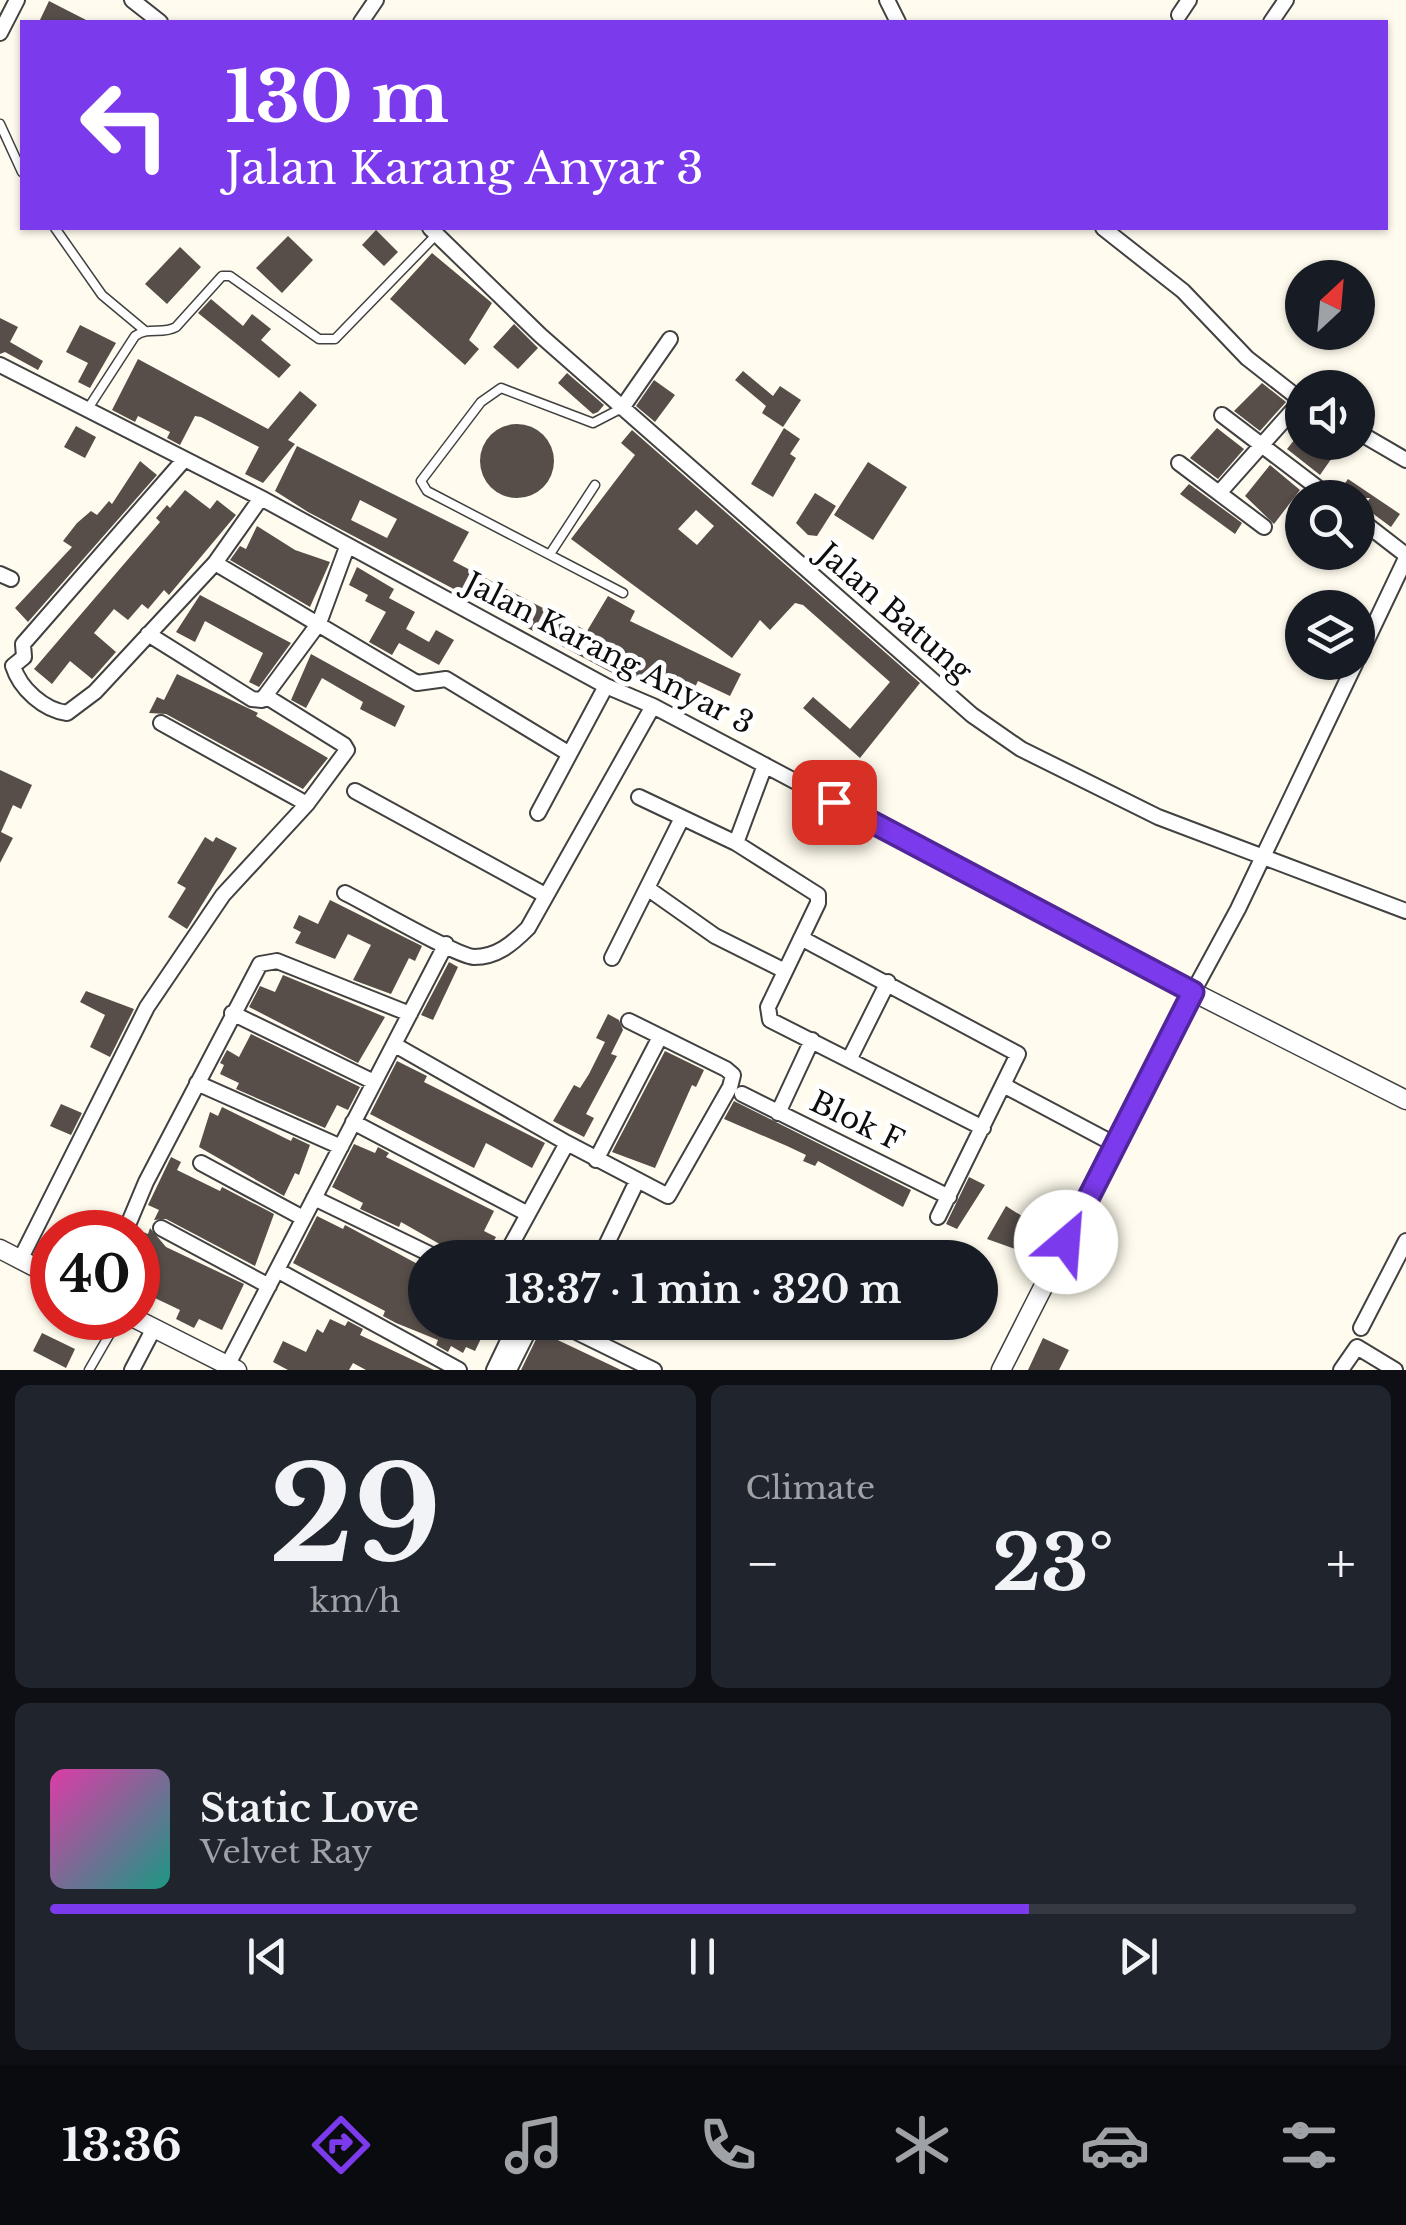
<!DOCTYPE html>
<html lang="en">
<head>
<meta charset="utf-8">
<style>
  body { margin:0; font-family:"Libre Baskerville",serif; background:#20242c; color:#f1f3f6; height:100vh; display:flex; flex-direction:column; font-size:38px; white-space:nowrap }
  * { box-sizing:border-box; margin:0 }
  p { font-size:32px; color:#9ea1a6 }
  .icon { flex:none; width:55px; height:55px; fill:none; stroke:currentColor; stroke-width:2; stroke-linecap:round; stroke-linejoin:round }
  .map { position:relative; height:1370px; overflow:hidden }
  .drawer { display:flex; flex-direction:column; gap:15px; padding:15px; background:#0d0f14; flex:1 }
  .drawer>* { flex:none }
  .top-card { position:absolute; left:20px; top:20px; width:1368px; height:210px; border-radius:0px; box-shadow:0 2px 8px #0004; background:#7c3aed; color:#fff; overflow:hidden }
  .needle { width:65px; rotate:26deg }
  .tools { position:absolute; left:1285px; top:260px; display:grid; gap:20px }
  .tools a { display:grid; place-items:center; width:90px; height:90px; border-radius:50%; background:#171b24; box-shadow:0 2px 8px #0004; font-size:50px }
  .speed { position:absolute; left:30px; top:1210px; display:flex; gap:20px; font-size:50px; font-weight:700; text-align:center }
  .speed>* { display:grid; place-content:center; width:130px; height:130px; border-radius:50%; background:#171b24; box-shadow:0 2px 8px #0004; line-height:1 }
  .speed .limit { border:15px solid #d22; background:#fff; color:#111 }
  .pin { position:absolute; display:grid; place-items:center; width:85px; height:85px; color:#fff; margin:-42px; border-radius:20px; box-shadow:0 5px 15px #0006 }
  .me { position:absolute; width:110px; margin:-55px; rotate:27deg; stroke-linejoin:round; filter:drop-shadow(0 0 8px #0008) }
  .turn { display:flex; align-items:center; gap:35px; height:210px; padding:0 40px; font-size:45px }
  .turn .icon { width:130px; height:130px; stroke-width:2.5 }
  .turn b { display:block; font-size:70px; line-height:85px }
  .big { font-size:75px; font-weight:700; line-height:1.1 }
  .drawer .widget { flex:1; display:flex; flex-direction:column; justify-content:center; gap:15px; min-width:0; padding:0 35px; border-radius:15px; background:#20242c }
  .drawer .dial { align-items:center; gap:0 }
  .dial b { font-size:130px; line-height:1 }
  .song { display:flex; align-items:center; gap:30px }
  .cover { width:120px; height:120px; border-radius:15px; background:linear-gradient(135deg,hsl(320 70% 55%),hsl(170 70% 35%)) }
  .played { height:10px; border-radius:5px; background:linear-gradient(90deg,#7c3aed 75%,#363941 75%) }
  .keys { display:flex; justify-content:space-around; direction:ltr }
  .heat { display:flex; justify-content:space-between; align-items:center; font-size:55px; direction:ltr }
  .drawer .tiles { flex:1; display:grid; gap:15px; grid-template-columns:1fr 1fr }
  .widget:last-child { grid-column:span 2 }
  .trip { position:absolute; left:408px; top:1240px; width:590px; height:100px; border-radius:50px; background:#171b24; box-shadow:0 2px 8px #0004; font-weight:700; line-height:100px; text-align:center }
  .menu { display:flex; height:160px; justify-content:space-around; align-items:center; background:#090b0e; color:#9ea1a6 }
  .menu .icon { width:70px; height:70px }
  .menu .selected { color:#7c3aed }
  .menu b { font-size:45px; color:#f1f3f6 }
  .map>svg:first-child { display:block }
  .building { fill:#574e49; fill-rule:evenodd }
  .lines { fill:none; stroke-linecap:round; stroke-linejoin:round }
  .service-casing { stroke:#414141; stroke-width:11 }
  .minor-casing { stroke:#414141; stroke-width:18 }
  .tertiary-casing { stroke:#414141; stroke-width:21 }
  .service { stroke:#fff; stroke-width:8 }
  .minor { stroke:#fff; stroke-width:14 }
  .tertiary { stroke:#fff; stroke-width:18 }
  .route-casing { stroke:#51269a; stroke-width:25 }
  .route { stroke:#7c3aed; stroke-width:18 }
  .labels { text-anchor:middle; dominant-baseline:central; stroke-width:10; stroke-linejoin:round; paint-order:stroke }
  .street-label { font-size:30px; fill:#0e0e0e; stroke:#fff }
</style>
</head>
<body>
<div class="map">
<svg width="1406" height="1370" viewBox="0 0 1406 1370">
  <rect width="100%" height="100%" fill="#fffbee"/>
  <!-- building -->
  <path class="building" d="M49 1 90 22H39Z
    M376 230 398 252 384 266 362 245Z
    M288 236 313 260 282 293 256 268Z
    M180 247 201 267 167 304 145 284Z
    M432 253 492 303 469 340 479 349 465 365 390 299Z
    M211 299 243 326 252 314 271 329 261 340 291 365 279 378 198 313Z
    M0 318 18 327 10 342 43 361 38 370 5 352 0 354Z
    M514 324 538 348 518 369 493 347Z
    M80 325 116 343 90 388 78 382 88 363 66 352Z
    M138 359 268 429 300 391 317 405 288 440 295 444 263 483 245 474 259 447 201 417 195 416 180 445 167 438 170 432 138 416 135 422 112 410Z
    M743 371 773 396 780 386 801 400 783 427 762 413 766 406 735 380Z
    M567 373 604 405 598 412 593 414 558 383Z
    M654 380 675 395 655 422 636 406Z
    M1262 383 1286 402 1260 431 1234 411Z
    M480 461a37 37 0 1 1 74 0a37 37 0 1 1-74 0Z
    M76 426 96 437 85 458 64 447Z
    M784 428 800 439 790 454 796 458 773 497 751 484Z
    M1217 428 1244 449 1218 479 1190 458Z
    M632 430 920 683 860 758 803 708 813 697 850 729 890 682 803 605 795 603 770 630 760 620 732 658 571 539 635 455 621 443ZM696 510 714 526 697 545 678 529Z
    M1295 439 1300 442H1343L1320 475 1287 449Z
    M297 446 469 532 453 561 587 631 608 596 635 611 630 621 741 674 730 696 698 681 686 706 620 672 618 676 308 512 275 491ZM360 500 397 519 387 538 351 520Z
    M140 461 157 475 28 622 15 608 72 547 63 541 77 523 91 511 97 515 109 501 112 504Z
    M868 462 907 487 873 540 834 515Z
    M1270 465 1300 490 1274 524 1245 496Z
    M1348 479 1400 514 1391 527 1364 507 1370 498H1351L1340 490Z
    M1189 484 1242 523 1235 534 1180 494Z
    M185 490 210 509 217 500 236 515 169 595 164 590 148 609 142 604 128 620 114 609 94 633 116 652 92 679 70 661 52 684 34 669 160 522 156 518 167 505 170 508Z
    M815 493 836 506 817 536 808 535 796 523Z
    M257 526 295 550 330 562 310 607 230 560 240 546 246 549Z
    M357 567 394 589 389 598 415 612 406 629 429 642 436 630 454 640 439 665 399 643 392 655 369 642 386 612 365 601 368 595 349 585Z
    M200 595 291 643 259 687 249 682 263 653 205 621 195 642 176 632Z
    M311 654 405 706 395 727 360 709 363 702 322 678 306 708 291 700Z
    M177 674 258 713 256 716 328 758 303 789 166 714 149 713 157 697 164 700Z
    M0 770 32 785 21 809 13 805 1 832 13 838 0 863Z
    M205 837 213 842 216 837 237 848 187 929 168 917 186 888 177 883Z
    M330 900 422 946 415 961 409 958 391 994 353 980 371 945 348 934 335 959 295 943 301 932 293 928 299 915 318 924Z
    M449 962 458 967 433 1020 421 1015Z
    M283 975 385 1017 358 1063 249 1007 260 986 275 992Z
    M86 991 134 1009 110 1057 90 1047 105 1015 80 1002Z
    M608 1014 619 1020 623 1030 611 1054 617 1056 586 1114 594 1118 584 1137 553 1121 574 1085 580 1088 589 1074 605 1042 596 1038Z
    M251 1034 360 1087 348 1110 337 1105 325 1128 236 1089 239 1083 220 1074 224 1065 220 1063 227 1050 239 1057Z
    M665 1051 704 1070 696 1087 692 1085 655 1168 612 1152Z
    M397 1061 427 1076 424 1082 545 1143 532 1168 486 1143 474 1168 370 1114Z
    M734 1101 911 1190 903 1207 818 1161 815 1166 803 1161 806 1155 787 1146 724 1119Z
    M61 1104 82 1113 71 1135 50 1126Z
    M222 1107 291 1141 293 1137 310 1145 299 1175 295 1173 284 1196 199 1147 210 1112 218 1116Z
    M354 1144 375 1153 378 1147 389 1153 386 1157 494 1211 484 1231 496 1237 485 1257 471 1250 464 1258 401 1222 399 1227 360 1209 363 1203 332 1187Z
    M171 1157 181 1162 177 1170 220 1191 222 1187 274 1214 255 1266 166 1219 154 1220 159 1210 148 1205Z
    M969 1177 985 1185 957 1229 946 1224Z
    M1006 1206 1039 1227 1030 1247 1024 1244 1021 1251 987 1239Z
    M317 1216 343 1229 345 1225 425 1268V1322H489L475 1351 466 1347 463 1353 451 1346 448 1352 436 1345 438 1340 396 1323 383 1316 385 1311 293 1263Z
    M150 1228 166 1247 244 1284 222 1330 199 1319 194 1328 176 1319 180 1310 138 1290V1230L148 1234Z
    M330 1319 345 1326 348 1321 363 1329 360 1335 434 1370H366L353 1363 349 1370H288L273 1362 283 1341 306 1352 317 1329 323 1333Z
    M543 1325 548 1329 545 1334 621 1370H521Z
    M42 1333 75 1349 66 1368 33 1351Z
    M1043 1338 1069 1350 1059 1370H1028Z"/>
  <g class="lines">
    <defs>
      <path id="service" d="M0 124 22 172
        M55 228 102 295 144 330
        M622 408 593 423 501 388 481 402 421 481 427 491 623 593
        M87 410 135 336C149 326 162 335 176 327L222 276H230L319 339H335L437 234
        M550 554 595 485
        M89 1370 119 1318"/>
      <path id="minor" d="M132 0 160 22
        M887 0 898 22
        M1179 15 1189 0
        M361 22 376 0
        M1271 22 1286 0
        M0 33 17 0
        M430 228 540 335 972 715 1021 749 1158 817 1406 911
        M1103 228 1183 291 1247 358 1302 401
        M0 365 261 498 606 686 653 706 1193 992 1238 909 1356 662
        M622 408 670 339
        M1222 415 1331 498
        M1358 432 1406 460
        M183 461 23 644 24 657 13 666C20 689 44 710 67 713L95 692 215 563 261 498
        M1179 463 1264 527
        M1219 493 1301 401
        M1358 518 1406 555
        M215 563 417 683 446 679 568 753
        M0 574 11 579
        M148 634 252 699 262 700 319 623 347 547
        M1358 659 1406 558
        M161 723 307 804
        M355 791 545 895
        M639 797 736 843 818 895V903L768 1007 770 1020 983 1128
        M538 813 606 686
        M736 843 765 765
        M647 888 715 936 785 971
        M345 893C368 904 456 956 474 957 497 957 512 944 528 928L653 706
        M801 938 1018 1054 938 1217
        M612 958 682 818
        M232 1013 374 1082
        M395 1045 567 1143 504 1258
        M850 1058 888 982
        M197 1083 341 1147
        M1005 1086 1116 1145
        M742 1094 949 1197
        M778 1113 812 1040
        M353 1122 528 1214
        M567 1143 668 1196 730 1087 733 1075 726 1069 629 1021
        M596 1160 660 1037
        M201 1163 303 1218
        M314 1198 438 1258
        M161 1228 269 1286
        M125 1232 146 1182 260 964 277 961 410 1014
        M600 1258 637 1181
        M20 1260 147 1007 223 895 307 804 347 750 344 745 267 697
        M277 1270 459 1370
        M556 1322 654 1370
        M1361 1328 1406 1241
        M132 1370 154 1328
        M225 1370 446 944
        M494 1370 517 1322
        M509 1370 533 1322
        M1341 1370 1357 1347 1395 1370"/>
      <path id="tertiary" d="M0 1249 52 1276
        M134 1318 237 1370
        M1001 1370 1193 992 1406 1100"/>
    </defs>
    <!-- service casing -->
    <use href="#service" class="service-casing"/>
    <!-- minor casing -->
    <use href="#minor" class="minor-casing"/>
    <!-- tertiary casing -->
    <use href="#tertiary" class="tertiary-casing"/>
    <!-- service -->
    <use href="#service" class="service"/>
    <!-- minor -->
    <use href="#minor" class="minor"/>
    <!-- tertiary -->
    <use href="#tertiary" class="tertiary"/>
  </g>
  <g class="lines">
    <defs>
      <path id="route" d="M834 802 1193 992 1066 1242"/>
    </defs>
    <!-- route casing -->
    <use href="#route" class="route-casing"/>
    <!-- route -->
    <use href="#route" class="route"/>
  </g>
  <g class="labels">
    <!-- street labels -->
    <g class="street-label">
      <text transform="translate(895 612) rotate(41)">Jalan Batung</text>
      <text transform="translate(609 653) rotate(27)">Jalan Karang Anyar 3</text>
      <text transform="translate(857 1121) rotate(26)">Blok F</text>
    </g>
  </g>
</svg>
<div class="tools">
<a><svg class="needle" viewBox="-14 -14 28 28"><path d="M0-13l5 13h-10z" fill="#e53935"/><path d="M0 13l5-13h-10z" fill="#9ea1a6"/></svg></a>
<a><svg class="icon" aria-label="sound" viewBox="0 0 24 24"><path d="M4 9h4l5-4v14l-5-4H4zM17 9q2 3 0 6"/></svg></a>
<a><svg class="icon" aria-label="search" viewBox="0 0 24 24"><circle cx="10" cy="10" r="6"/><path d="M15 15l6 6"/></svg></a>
<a><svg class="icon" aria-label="layers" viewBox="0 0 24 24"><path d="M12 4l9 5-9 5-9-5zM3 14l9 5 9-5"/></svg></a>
</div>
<div class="speed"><div class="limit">40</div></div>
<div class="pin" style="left:834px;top:802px;background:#d93025"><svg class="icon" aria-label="arrive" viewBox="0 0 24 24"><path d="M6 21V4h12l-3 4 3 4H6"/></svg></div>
<svg class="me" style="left:1066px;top:1242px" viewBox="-20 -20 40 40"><circle r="19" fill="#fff"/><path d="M0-13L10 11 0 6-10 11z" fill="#7c3aed"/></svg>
<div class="trip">13:37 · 1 min · 320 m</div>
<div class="top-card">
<div class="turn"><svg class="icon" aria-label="left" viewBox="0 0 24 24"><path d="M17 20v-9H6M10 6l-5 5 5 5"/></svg><div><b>130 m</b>Jalan Karang Anyar 3</div></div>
</div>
</div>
<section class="drawer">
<div class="tiles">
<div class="widget dial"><b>29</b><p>km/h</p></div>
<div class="widget"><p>Climate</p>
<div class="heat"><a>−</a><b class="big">23°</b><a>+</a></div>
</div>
<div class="widget">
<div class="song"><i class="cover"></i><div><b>Static Love</b><p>Velvet Ray</p></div></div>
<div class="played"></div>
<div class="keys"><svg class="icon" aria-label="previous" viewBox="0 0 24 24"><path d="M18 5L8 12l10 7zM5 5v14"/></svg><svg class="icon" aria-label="pause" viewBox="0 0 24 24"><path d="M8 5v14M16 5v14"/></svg><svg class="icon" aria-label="next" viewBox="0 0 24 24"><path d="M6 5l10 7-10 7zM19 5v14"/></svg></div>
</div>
</div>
</section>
<nav class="menu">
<b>13:36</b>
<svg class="icon selected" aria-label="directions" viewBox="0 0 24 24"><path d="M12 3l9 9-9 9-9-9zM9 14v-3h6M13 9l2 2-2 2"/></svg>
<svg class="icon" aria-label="music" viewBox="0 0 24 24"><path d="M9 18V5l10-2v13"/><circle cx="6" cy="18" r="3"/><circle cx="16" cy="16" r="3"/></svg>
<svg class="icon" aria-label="phone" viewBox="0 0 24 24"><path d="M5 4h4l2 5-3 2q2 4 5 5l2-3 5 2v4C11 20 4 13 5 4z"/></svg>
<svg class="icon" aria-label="climate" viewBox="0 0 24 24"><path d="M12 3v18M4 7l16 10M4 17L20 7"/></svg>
<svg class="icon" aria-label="car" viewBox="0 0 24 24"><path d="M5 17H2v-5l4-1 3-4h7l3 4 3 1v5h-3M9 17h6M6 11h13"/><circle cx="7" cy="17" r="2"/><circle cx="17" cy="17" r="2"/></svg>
<svg class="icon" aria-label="filters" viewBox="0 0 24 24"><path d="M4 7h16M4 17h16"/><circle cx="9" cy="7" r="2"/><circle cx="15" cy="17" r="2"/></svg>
</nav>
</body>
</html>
